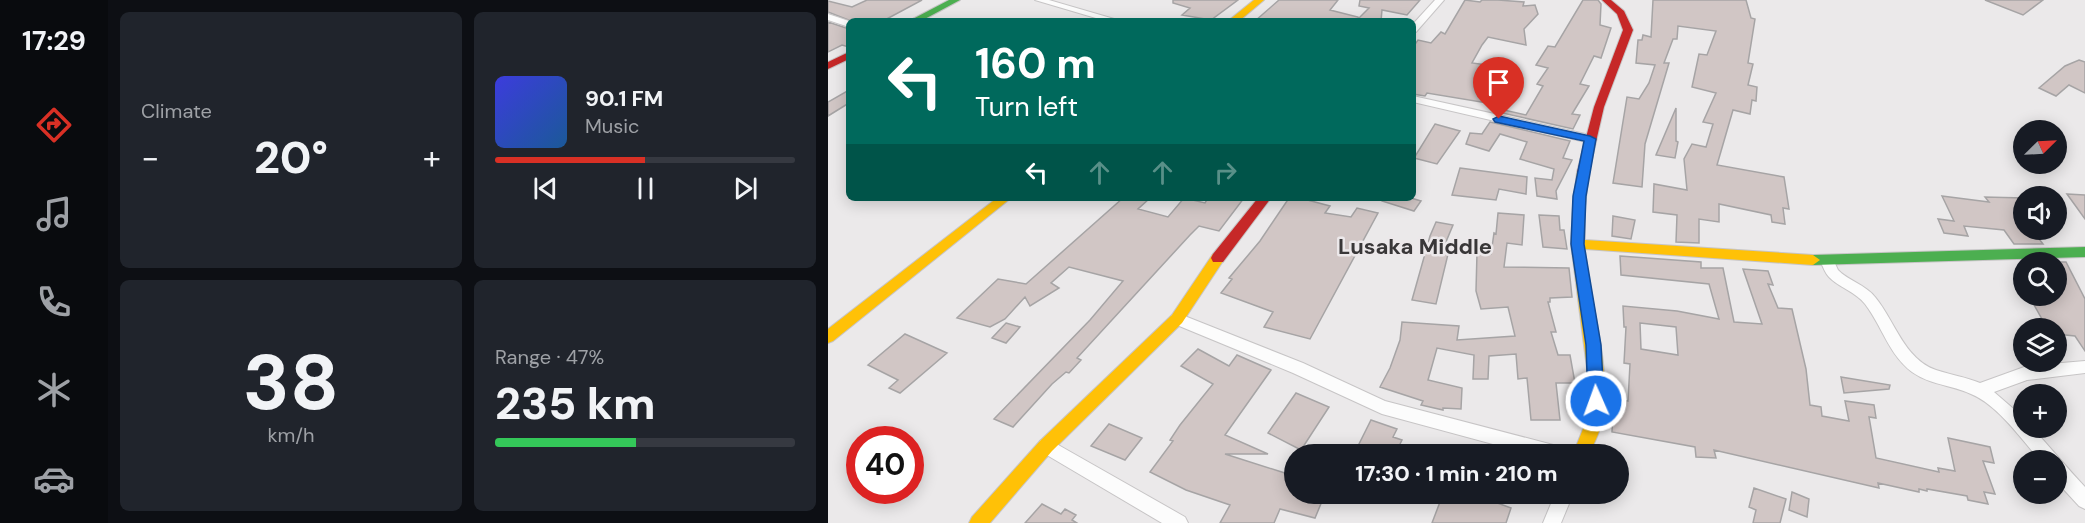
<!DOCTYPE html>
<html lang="en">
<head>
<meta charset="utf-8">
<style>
  body { margin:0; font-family:"DM Sans",sans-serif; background:#20242c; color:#f1f3f6; height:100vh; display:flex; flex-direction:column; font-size:22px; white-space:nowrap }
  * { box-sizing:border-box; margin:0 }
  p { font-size:20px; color:#9ea1a6 }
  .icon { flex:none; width:33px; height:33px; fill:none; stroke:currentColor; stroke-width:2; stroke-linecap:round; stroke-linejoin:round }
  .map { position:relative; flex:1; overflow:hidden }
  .drawer { display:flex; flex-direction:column; gap:12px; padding:12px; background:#0d0f14; width:720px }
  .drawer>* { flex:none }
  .top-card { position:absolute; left:18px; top:18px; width:570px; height:183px; border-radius:9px; box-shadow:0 3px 15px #0003; background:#00695c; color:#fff; overflow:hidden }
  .needle { width:39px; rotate:66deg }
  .fabs { position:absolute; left:1185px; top:120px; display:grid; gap:12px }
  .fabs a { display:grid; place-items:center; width:54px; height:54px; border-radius:50%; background:#171b24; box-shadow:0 3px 15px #0003; font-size:30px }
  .speed { position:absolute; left:18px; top:426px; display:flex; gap:12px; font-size:30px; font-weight:700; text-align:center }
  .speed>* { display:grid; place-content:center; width:78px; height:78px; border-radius:50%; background:#171b24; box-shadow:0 3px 15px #0003; line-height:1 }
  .speed .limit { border:9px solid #d22; background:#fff; color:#111 }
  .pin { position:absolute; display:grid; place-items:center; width:51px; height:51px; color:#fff; margin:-62px -26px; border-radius:50% 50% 50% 0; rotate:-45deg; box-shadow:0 0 6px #0007 }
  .pin .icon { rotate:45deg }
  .me { position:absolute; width:66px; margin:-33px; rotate:358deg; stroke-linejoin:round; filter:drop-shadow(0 0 4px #0008) }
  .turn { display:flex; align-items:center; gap:21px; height:126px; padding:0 30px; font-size:27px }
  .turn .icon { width:78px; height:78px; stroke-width:2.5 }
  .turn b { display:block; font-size:42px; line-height:51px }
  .lanes { display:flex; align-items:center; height:57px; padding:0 30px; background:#0003; justify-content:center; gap:30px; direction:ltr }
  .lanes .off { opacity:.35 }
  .big { font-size:45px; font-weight:800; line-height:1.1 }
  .drawer .card { flex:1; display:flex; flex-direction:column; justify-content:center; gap:9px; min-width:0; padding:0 21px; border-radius:9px; background:#20242c }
  .drawer .dial { align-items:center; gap:0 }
  .dial b { font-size:78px; line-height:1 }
  .song { display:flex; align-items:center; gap:18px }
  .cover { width:72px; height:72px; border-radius:9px; background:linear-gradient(135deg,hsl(240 70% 55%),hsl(210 70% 35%)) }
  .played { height:6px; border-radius:3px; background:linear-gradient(90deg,#d93025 50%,#363941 50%) }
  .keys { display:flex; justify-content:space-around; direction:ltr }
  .heat { display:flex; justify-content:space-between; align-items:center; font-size:33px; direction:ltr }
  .charge { height:9px; border-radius:4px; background:linear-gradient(90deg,#34c759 47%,#363941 0) }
  .drawer .tiles { flex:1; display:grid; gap:12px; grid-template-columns:repeat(2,1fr) }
  .trip { position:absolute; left:456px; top:444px; width:345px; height:60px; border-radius:30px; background:#171b24; box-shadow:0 3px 15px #0003; font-weight:800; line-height:60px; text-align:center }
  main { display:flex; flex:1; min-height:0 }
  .dock { display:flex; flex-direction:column; width:108px; justify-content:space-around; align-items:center; background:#090b0e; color:#9ea1a6 }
  .dock .icon { width:42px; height:42px }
  .dock .selected { color:#d93025 }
  .dock b { font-size:27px; color:#f1f3f6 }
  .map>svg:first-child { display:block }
  .building { fill:#d1c6c5; stroke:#a6a4a5; stroke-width:1.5; fill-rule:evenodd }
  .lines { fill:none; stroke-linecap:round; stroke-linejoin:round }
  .street-casing { stroke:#c7c5c6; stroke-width:2 }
  .fast-casing { stroke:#c7c5c6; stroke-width:2 }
  .slow-casing { stroke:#c7c5c6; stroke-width:2 }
  .jam-casing { stroke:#c7c5c6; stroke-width:2 }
  .street { fill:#fcfcfc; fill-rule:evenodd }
  .fast { fill:#4caf50; fill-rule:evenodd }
  .slow { fill:#ffc107; fill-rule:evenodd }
  .jam { fill:#c62828; fill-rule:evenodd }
  .route { fill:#1a73e8; stroke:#114b97; stroke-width:1.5 }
  .labels { text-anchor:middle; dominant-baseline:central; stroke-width:5; stroke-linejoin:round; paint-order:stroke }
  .quarter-label { font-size:22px; font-weight:bold; fill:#393738; stroke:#ece8ea }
</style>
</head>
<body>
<main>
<nav class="dock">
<b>17:29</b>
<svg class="icon selected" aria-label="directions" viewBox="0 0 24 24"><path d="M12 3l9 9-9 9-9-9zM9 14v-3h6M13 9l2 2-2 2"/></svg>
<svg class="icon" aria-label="music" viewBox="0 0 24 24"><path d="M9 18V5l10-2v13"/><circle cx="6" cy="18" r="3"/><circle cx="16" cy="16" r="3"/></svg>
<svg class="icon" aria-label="phone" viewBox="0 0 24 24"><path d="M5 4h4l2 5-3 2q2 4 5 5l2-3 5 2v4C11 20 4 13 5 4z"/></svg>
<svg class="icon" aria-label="climate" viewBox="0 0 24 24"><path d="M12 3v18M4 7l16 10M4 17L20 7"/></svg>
<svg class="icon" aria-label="car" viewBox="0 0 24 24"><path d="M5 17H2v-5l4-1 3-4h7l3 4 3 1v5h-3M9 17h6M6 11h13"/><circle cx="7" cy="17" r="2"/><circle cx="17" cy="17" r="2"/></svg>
</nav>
<section class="drawer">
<div class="tiles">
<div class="card"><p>Climate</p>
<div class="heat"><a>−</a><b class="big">20°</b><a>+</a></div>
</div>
<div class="card">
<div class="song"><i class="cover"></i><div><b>90.1 FM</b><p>Music</p></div></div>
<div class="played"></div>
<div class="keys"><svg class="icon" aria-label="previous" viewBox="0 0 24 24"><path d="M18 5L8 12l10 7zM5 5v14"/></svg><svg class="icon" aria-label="pause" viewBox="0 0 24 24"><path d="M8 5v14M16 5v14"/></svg><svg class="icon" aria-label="next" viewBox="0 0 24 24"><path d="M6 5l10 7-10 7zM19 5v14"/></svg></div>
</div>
<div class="card dial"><b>38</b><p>km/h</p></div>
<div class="card"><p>Range · 47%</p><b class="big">235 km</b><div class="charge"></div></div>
</div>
</section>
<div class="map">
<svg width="1257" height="523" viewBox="0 0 1257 523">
  <rect width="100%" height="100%" fill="#ebe9ea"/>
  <!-- building -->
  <path class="building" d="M39 0H94L55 21H23L0 12V1L24 7Z
    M345 0H410L383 20 354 15 362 8 345 3Z
    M451 0H510L502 10 530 17V19L541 8 531 6 532 0H592L579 15 554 10 553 21H427Z
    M637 0 652 2 654 0H670L696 2 695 6 707 5 710 14 696 29 698 45 660 37 654 45 644 63 667 66 664 72 676 71 659 103 599 93 597 96 585 94V47L590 40 603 43 613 32 617 34Z
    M755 0H770L773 4 772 25 783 28 773 58 766 56 752 84 761 86 744 114 752 115 745 129 670 112 672 109 698 115 715 86 709 84 720 68 708 65 720 46 727 47Z
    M825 0H918L923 18 927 19 920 63 925 64 920 85 929 87 928 101 924 100 922 114 905 110 889 165 956 177 961 209 955 208 957 224 944 222 943 215 891 204V222L871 219V243L848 242 849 215 825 212 826 184 859 190 856 159 864 144 878 147 885 124 875 122 888 93 864 87 871 54 879 55 888 31 850 26 849 39H845L836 63H841L817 144 814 187 785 183 799 97 811 99 821 83 827 65 808 63 810 40H814L815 35 823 37Z
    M1157 0H1215L1195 15Z
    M0 22 21 29V47L14 45 0 52Z
    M1251 60 1257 62V93L1241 85 1228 96 1211 88 1237 66Z
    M21 90V103L0 116V102Z
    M848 108V141L850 142 847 158 828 155Z
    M662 122 742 141 735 158 744 160 728 191 729 199 709 196 707 178 724 180 726 169 692 159 699 142 672 134 661 151 638 144 642 133 654 134Z
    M607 124 632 131 609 164 586 158Z
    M632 168 699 177 698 194 671 189 668 200 624 195Z
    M1239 194 1257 195V219Z
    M1114 196 1161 202 1157 197 1196 198V230H1204L1215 244H1186L1176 230 1136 226 1140 236 1116 233 1110 219 1126 221Z
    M295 198H322L310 209 340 217 356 198 377 203 380 198H416L391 231 371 226 362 235 249 358 253 360 241 373 238 372 224 384 185 427 166 419 262 320 295 281 241 267 223 283 231 288 202 306 197 297 177 319 162 327 129 318 170 279 198 284Z
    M461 198H472L502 206 497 213 523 217 529 208 550 213 482 339 436 327 445 312 393 293 404 279 401 278 432 241Z
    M554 198H583L593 201 586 211 554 201Z
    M670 213 696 215 694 245 679 243 676 267 741 268 744 297 722 298V302H720L728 332H723L730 355H742L747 383H728L732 420H703L699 378 690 379 688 354 661 356 660 379H645L646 355 609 348 600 380 634 388 633 409 615 408V410L593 405 595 401 552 387 562 368 572 340 574 322 631 326 629 340 687 336 680 307 653 309 648 291 649 253 663 254 666 233 668 234Z
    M711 215 731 216 732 230H736L739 249 715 247Z
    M785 216 807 220 803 239 784 236Z
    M608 222 625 225 615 249 621 250 608 304 584 300 602 236Z
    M792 256 873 262V268H895L906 322 934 324 915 269 940 271 945 285 940 284 950 308 964 309 978 369 982 405 993 407 994 416 1021 421 1017 401 1046 405 1048 418 1041 417 1048 458 1111 472 1110 468 1127 471 1120 438 1162 447 1166 463 1155 461 1167 494 1156 492 1160 504 1140 500 1139 496 1099 489V491L1091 489V492L1050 483 1051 488 886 450 888 458 868 457 867 447 784 432 785 413 781 412 783 398 800 401 802 364 796 363 798 327H796L795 306 849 311 891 319 881 284 793 275ZM812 323 848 327 850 355 813 349Z
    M1206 262H1238L1257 299V351L1247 336 1228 334V328H1219L1201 296H1228V262Z
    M178 323 192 327 178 343 164 338Z
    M77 334 119 353 72 393 61 388 70 380 40 365Z
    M370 349 401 366 409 355 443 370 397 435 440 454H397L460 474 458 477 466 479V494H497L487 518 452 509 446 523H392L402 505 358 490 322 472 345 441 342 440 352 425 385 384 353 366Z
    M1013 377 1062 385 1061 389 1016 393Z
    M468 393 501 407 473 450 440 433Z
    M543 420 569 429 565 437 574 440 567 454H526Z
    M281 424 314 438 297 460 263 446Z
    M926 488 958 499 952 523H925L928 510 921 507Z
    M964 492 981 499 979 517 961 510Z
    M615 494H666L664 501 683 508 678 523H604Z
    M214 504 233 514 237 509 248 515 244 520 249 523H197Z"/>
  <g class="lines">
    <defs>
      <path id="street" d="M207 0H221L293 21H278Z
        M607 0H616L588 32 585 33V24Z
        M0 14 21 21V27L0 20Z
        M585 96 762 135 768 139 762 143 585 102Z
        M999 256 1004 257C1006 261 1008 266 1010 270 1019 280 1038 285 1047 297 1067 321 1076 359 1108 370 1123 375 1138 377 1152 383L1199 366 1257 361V373L1199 380 1166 392 1196 418V428H1204C1223 448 1238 467 1257 487V509L1251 506 1228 481V460H1212C1193 439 1170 405 1143 394 1124 385 1102 385 1084 372 1061 355 1054 326 1037 304 1028 292 1010 287 1001 277 997 273 995 266 992 261Z
        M349 313 475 363 557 401 729 446 735 448 737 454H702L554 414 465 373 344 323 342 319 344 315Z
        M218 438 357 517 360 523H334L212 451 210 446 212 441Z
        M727 494H745L733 523H715Z"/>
      <path id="fast" d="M121 0H132L93 21H81Z
        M1257 247V257L985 265 978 260 985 255Z"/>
      <path id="slow" d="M426 0H436L411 21H400Z
        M755 168 761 172 757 206V240L985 255 992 260 985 265 757 249C762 307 785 366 773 424 771 435 765 445 761 454H745L757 424 761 384 743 244 745 206 749 172Z
        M169 198H183L5 341 0 343V329Z
        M390 253 397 258 354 323 224 451 162 523H141L144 517 212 441 344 315 385 254Z"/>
      <path id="jam" d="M774 0H783L796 11 805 30 776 107 761 172 755 176 749 172 766 107 795 30 789 14Z
        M21 52V59L0 69V62Z
        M430 198H443L395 262H385L383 258 385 254Z"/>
    </defs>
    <!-- street casing -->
    <use href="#street" class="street-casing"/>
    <!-- fast casing -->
    <use href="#fast" class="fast-casing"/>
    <!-- slow casing -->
    <use href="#slow" class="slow-casing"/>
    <!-- jam casing -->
    <use href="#jam" class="jam-casing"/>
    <!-- street -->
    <use href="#street" class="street"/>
    <!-- fast -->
    <use href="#fast" class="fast"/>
    <!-- slow -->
    <use href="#slow" class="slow"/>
    <!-- jam -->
    <use href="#jam" class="jam"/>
  </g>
  <!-- route -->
  <path class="route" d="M671 116 762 136 768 139 758 196 756 244 773 345 776 401 774 406 768 408 762 406 760 401 758 345 743 244 745 196 756 141 667 122 665 119Z"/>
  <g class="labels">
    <!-- quarter labels -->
    <g class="quarter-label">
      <text x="587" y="246">Lusaka Middle</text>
    </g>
  </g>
</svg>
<div class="fabs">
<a><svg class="needle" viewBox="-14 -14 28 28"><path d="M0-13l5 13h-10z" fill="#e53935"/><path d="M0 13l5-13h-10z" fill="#9ea1a6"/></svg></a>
<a><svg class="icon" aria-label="sound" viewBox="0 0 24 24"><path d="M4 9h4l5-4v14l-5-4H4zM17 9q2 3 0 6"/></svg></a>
<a><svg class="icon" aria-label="search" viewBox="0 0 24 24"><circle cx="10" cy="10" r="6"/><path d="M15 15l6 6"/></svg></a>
<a><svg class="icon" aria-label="layers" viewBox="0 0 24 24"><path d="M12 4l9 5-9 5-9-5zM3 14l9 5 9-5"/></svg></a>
<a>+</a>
<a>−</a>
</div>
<div class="speed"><div class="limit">40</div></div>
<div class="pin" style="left:671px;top:119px;background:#d93025"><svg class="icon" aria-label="arrive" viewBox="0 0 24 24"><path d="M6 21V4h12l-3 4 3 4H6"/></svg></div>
<svg class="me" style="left:768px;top:401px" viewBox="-20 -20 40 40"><circle r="17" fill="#1a73e8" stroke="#fff" stroke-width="3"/><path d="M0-11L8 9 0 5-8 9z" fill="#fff"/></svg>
<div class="trip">17:30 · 1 min · 210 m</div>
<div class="top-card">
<div class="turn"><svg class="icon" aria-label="left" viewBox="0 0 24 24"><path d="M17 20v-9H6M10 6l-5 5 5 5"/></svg><div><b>160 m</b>Turn left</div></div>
<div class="lanes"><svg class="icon" aria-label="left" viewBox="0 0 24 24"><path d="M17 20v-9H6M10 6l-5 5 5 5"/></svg><svg class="icon off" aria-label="ahead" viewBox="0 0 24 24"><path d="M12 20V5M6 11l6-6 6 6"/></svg><svg class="icon off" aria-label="ahead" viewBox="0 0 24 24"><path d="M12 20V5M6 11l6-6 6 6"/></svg><svg class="icon off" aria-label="right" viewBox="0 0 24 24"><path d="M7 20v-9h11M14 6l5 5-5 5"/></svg></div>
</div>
</div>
</main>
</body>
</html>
